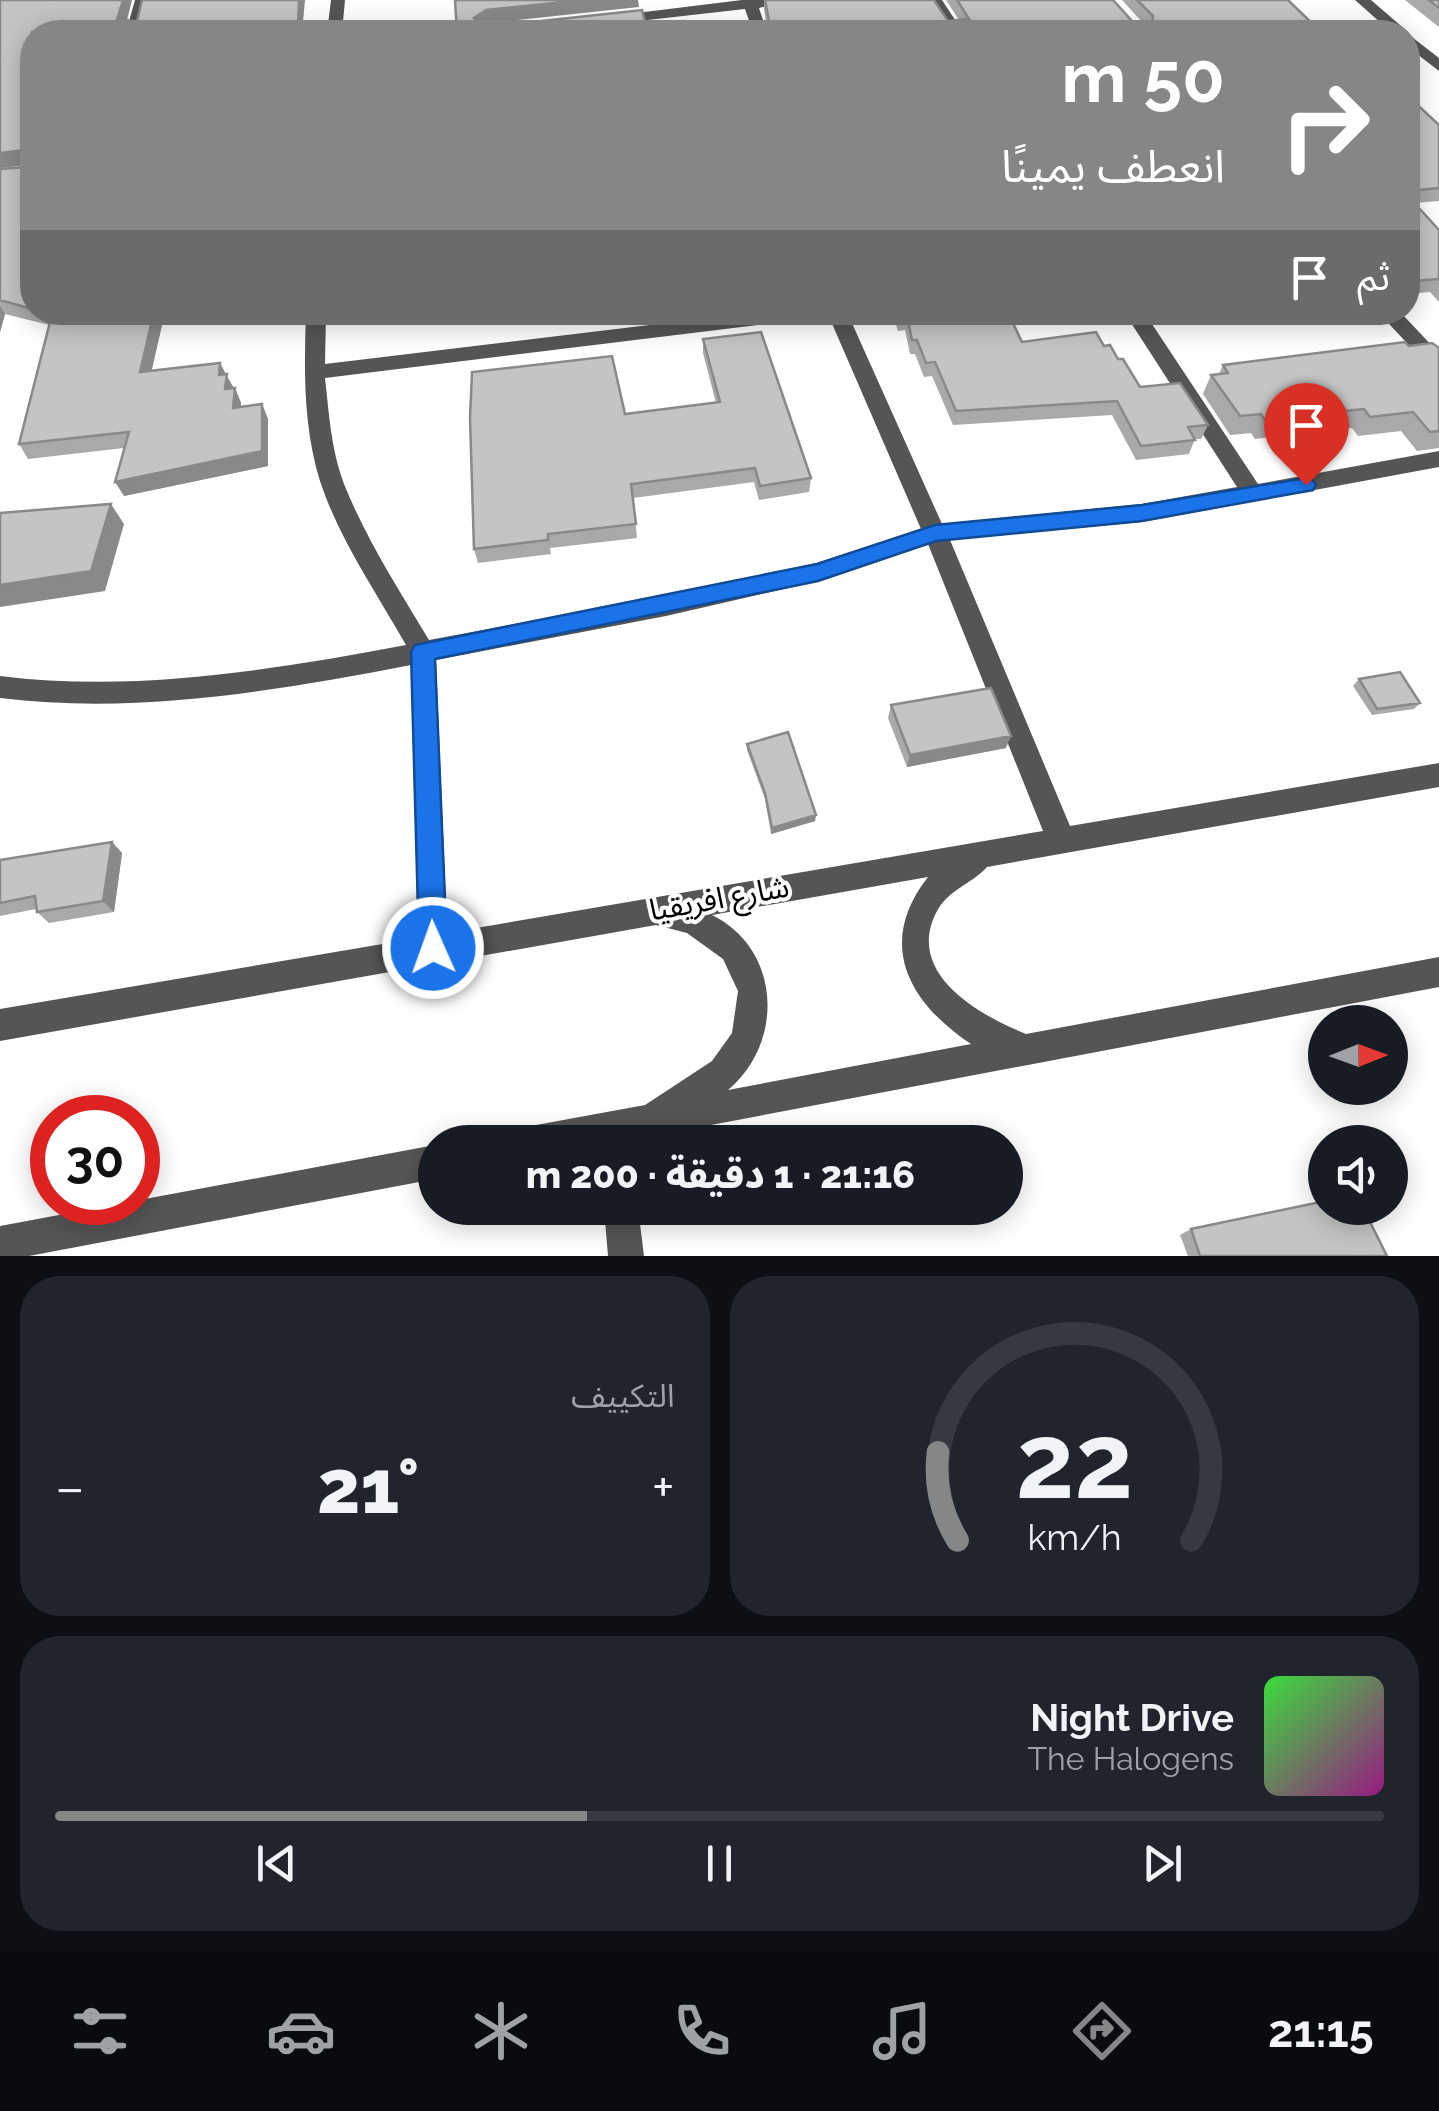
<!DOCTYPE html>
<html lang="ar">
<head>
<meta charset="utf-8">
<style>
  body { margin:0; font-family:Raleway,"Noto Sans Arabic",sans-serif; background:#20242c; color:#f1f3f6; direction:rtl; height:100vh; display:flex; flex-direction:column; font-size:38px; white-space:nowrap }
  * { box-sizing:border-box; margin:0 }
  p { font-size:32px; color:#9ea1a6 }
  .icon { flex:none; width:55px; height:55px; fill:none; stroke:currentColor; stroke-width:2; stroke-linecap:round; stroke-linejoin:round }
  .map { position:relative; height:1256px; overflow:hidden; direction:ltr }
  .sheet { display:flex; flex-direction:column; gap:20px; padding:20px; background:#0d0f14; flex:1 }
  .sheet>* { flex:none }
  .guide { position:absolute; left:20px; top:20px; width:1400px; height:305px; border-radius:40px; box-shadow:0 5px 25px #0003; direction:rtl; background:#858687; color:#fff; overflow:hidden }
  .needle { width:65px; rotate:89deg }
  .controls { position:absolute; left:1308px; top:1005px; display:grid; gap:20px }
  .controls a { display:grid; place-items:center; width:100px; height:100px; border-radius:50%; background:#171b24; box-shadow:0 5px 25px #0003; font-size:50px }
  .speed { position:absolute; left:30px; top:1095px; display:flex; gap:20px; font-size:50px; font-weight:700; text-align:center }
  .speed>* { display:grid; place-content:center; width:130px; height:130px; border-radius:50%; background:#171b24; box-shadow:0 5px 25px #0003; line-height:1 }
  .speed .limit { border:15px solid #d22; background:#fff; color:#111 }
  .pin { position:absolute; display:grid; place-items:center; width:85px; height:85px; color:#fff; margin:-102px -42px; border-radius:50% 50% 50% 0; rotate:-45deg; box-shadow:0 0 10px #0007 }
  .pin .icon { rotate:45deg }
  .me { position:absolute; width:110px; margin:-55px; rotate:358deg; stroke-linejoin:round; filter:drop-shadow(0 0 8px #0008) }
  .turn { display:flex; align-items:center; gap:35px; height:210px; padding:0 30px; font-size:45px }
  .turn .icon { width:130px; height:130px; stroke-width:2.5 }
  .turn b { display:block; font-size:70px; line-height:85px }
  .then { display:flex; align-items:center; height:95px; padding:0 30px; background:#0003; gap:20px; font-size:38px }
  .big { font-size:75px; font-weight:800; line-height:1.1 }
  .sheet .widget { flex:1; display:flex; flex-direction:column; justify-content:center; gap:15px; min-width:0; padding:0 35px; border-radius:40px; background:#20242c }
  .sheet .dial { align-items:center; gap:0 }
  .dial svg { height:260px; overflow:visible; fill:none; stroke:#363941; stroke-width:7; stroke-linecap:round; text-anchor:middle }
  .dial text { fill:#f1f3f6; stroke:none }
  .song { display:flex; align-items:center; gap:30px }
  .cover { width:120px; height:120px; border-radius:15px; background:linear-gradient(135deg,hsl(120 70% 55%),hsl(310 70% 35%)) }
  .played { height:10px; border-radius:5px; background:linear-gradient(90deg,#858687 40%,#363941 40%) }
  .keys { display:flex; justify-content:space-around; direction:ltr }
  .heat { display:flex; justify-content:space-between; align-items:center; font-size:55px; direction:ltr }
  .sheet .tiles { flex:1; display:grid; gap:20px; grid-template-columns:1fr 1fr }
  .widget:last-child { grid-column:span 2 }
  .trip { position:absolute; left:418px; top:1125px; width:605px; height:100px; border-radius:50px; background:#171b24; box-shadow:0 5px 25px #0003; font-weight:800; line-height:100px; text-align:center; direction:rtl }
  .dock { display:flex; height:160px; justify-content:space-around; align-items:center; background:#090b0e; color:#9ea1a6 }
  .dock .icon { width:70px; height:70px }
  .dock .on { color:#858687 }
  .dock b { font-size:45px; color:#f1f3f6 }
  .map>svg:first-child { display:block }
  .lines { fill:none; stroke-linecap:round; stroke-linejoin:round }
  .minor { fill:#555; fill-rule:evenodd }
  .wall { fill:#a9a9a9 }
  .shaded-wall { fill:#898989 }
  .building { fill:#c4c4c4; stroke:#898989; stroke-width:2.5 }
  .route { fill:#1a73e8; stroke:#114b97; stroke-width:2.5 }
  .labels { text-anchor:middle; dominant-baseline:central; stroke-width:8; stroke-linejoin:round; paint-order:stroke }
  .street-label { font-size:30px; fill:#000; stroke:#fff }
</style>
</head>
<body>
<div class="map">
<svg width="1439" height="1256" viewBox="0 0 1439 1256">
  <rect width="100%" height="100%" fill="#fff"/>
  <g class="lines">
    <!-- minor -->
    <path class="minor" d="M135 0H149L140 32H126Z
      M331 0H345L342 32H327Z
      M742 0H793L759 8 767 32H753L745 9 612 24 605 20 612 16Z
      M928 0H942L963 32H949Z
      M1355 0H1371L1408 32H1391Z
      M1408 34 1439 58V71L1408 47Z
      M306 312H326L325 364 758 312H825L815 318 325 378C329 413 331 450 344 484 366 539 399 590 429 640L666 596 817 563 921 529 827 312H847L942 524 1142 504 1237 487 1124 312H1144L1258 484 1439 451V467L1142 522 950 540 1070 826 1439 763V787L987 867C972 884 947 890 936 913 905 975 982 1016 1026 1034L1439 957V987L621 1142H519L524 1130 536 1125 645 1105 712 1061 732 1033 738 991 723 959 687 933 656 925 0 1041V1009L418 938 411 665C275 691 137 715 0 698V676C136 693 272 670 406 645 376 592 339 539 320 481 303 426 304 369 306 312ZM928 544 1043 831 447 933 436 660 666 616 818 581ZM928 877C876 943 908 1002 971 1044L728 1090C785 1042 781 949 712 915Z
      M1378 312H1400L1439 353V372L1432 370Z
      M435 1145V1179L29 1256H0V1226Z
      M604 1208H638L644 1256H608Z"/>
  </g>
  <!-- wall -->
  <path class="wall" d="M0 0H132L127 21H137L142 0H305L302 18 32 32V312H165L151 371 220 363 225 374 234 388H235L241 403V407L262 404 268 419V466L124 496V448L28 459 19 444 49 325 5 314 0 332V169L25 167 27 165 0 168Z
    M764 0 948 21 959 20 946 0H1113L1132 21 1142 22 1122 0H1288L1321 32H768L764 10Z
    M1405 0H1439V27Z
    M1408 96 1439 125V201L1414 203 1439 230V302L1430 292 1408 294Z
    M892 312H990L993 319 1022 342 1104 346 1118 359 1140 387 1208 425 1201 439H1195L1189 454 1136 460 1112 415 953 425 932 376 924 377 915 354H910L905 330 898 331Z
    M703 339 811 478 809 492 759 500 754 482 633 498 637 538 550 548 551 554 478 563 474 549 625 414 716 403 703 353Z
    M1409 346 1439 348V448L1417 451 1401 431 1358 436 1352 428 1255 439 1251 433 1230 435 1203 394 1211 375 1219 374 1223 365Z
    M1359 679 1420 703 1414 709 1372 715 1353 686Z
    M891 705 1006 748 907 767 888 718Z
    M747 744 815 821 771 834 765 799 747 750Z
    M112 842 122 853 114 912 49 923 37 912 36 909 0 916V860Z
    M1191 1229 1387 1256H1188L1180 1235Z"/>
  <!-- shaded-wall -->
  <path class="shaded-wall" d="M123 0H132L123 32 117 20Z
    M299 0H305L302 32H298Z
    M583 0H638L639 7 488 23 476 31 474 18 486 10Z
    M24 150 32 164 0 168V153Z
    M0 306 5 314 0 332Z
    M154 312H165L148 387 140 372Z
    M220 363 234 389 232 404 219 375Z
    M235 388 241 403 239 423 233 408Z
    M262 404 268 419V466L124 496 115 482Z
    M111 504 124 524 105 591 0 607V585Z
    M1011 736 1006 748 907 767 910 755Z
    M816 815 815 821 771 834 772 828Z
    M112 842 122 853 114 912 103 901Z"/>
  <!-- building -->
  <path class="building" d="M0 0H123L117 20 137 21 142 0H299L298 32H32V309L0 300V169L25 167 28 163 24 150 0 153Z
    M455 0H583L486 10 474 18 478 23H523L642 10 648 32H457Z
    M765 0H934L948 21 969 19 957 0H1113L1132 21 1152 22 1153 16 1137 0H1288L1321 32H771Z
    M1429 0H1439V8Z
    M1408 96 1439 125V188L1408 191Z
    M1408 196 1439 230V279L1412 281 1408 275Z
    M48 312H154L140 372 220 363 219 375 227 374 225 389 235 388 233 408 262 404V451L115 482 129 432 19 444 52 314Z
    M899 312H990L993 319 1010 317 1022 342 1096 332 1104 346 1110 345 1118 359H1123L1140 387 1180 383 1208 425 1188 427 1195 440 1141 446 1117 401 956 411 935 362 926 363 917 340H912L907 316 900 317Z
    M761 332 811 478 760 486 755 468 631 484 636 524 548 534V540L474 549 470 418 472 372 612 356 625 414 720 402 703 339Z
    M1405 342 1409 346 1432 343 1439 348V431L1430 432 1413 412 1370 417 1364 409 1264 419 1261 414 1240 416 1211 375 1228 373 1223 365Z
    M111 504 91 571 0 585V513Z
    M1400 672 1420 703 1377 709 1359 679Z
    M991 688 1011 736 910 755 891 705Z
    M788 732 816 815 772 828 765 793 747 744Z
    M112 842 103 901 37 912 35 896 0 903V860Z
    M1325 1201V1208H1363L1387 1256H1200L1191 1229Z"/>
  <!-- route -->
  <path class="route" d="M1306 478 1313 480 1316 485 1313 490 1142 521 936 541 818 581 435 659 447 948 443 958 433 962 424 958 419 948 411 652 415 645 817 564 935 525 1142 505Z"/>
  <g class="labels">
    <!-- street labels -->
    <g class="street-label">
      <text transform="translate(719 898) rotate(-10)">شارع افريقيا</text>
    </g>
  </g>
</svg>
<div class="controls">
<a><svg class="needle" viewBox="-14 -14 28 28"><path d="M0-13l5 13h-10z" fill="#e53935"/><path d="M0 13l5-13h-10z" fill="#9ea1a6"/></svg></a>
<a><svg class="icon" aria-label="sound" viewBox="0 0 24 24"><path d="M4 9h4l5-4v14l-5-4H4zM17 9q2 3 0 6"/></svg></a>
</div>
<div class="speed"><div class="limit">30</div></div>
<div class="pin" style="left:1306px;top:485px;background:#d93025"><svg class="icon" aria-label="arrive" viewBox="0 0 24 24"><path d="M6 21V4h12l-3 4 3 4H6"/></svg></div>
<svg class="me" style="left:433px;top:948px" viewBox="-20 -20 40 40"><circle r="17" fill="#1a73e8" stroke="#fff" stroke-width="3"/><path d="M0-11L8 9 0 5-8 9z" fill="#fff"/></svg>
<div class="trip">21:16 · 1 دقيقة · 200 m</div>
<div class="guide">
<div class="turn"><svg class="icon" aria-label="right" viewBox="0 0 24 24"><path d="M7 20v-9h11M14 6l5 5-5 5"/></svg><div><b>50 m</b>انعطف يمينًا</div></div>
<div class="then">ثم<svg class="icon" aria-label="arrive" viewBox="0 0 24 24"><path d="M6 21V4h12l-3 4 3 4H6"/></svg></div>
</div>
</div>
<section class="sheet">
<div class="tiles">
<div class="widget dial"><svg viewBox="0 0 100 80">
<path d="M14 69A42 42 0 1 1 86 69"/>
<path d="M14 69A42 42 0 0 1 8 42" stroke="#858687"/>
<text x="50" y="56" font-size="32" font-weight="700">22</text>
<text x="50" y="72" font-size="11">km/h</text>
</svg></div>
<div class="widget"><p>التكييف</p>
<div class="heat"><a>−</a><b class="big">21°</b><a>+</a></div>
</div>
<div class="widget">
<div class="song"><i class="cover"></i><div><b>Night Drive</b><p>The Halogens</p></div></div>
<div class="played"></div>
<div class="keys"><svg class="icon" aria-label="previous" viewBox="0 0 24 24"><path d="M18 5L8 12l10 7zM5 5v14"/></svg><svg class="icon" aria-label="pause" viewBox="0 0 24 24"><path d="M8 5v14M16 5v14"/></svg><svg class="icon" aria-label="next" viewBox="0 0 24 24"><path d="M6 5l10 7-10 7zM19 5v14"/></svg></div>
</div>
</div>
</section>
<nav class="dock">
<b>21:15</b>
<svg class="icon on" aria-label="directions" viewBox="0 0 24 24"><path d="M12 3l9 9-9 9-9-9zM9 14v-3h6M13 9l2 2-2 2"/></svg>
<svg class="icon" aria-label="music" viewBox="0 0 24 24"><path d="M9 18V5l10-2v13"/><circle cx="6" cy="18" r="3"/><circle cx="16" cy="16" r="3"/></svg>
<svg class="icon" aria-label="phone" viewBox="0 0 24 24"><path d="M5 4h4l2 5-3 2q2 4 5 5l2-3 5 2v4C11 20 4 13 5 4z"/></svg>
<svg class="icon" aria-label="climate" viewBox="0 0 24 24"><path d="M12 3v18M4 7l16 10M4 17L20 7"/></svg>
<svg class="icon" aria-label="car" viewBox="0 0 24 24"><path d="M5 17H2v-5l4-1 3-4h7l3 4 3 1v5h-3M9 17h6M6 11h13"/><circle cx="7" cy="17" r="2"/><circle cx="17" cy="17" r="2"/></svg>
<svg class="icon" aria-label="filters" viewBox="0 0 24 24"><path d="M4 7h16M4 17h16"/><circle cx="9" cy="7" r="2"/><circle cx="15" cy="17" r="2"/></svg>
</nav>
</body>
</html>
